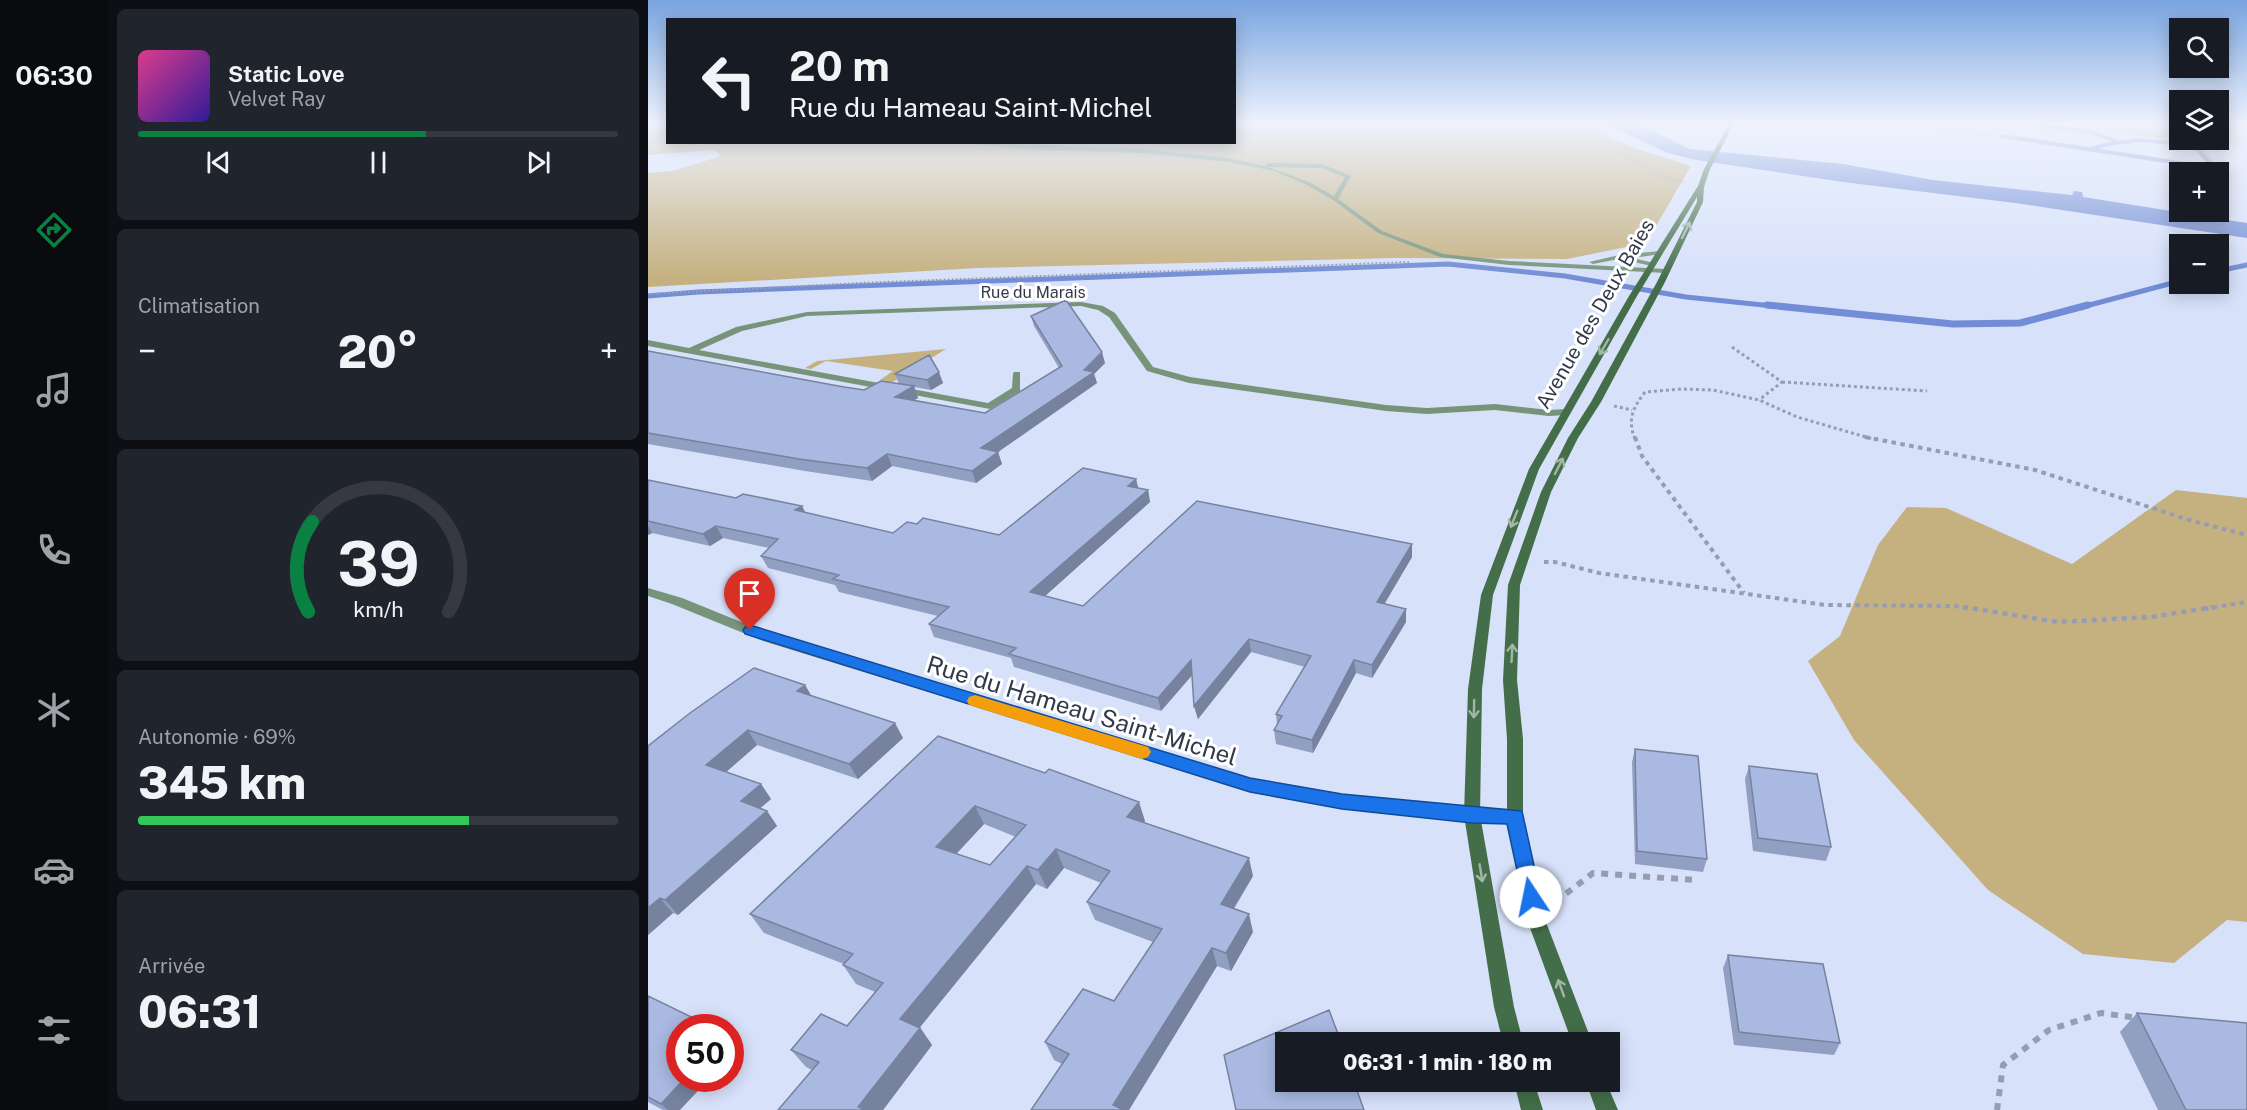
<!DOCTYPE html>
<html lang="fr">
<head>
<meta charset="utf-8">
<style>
  body { margin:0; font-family:"Public Sans",sans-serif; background:#20242c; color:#f1f3f6; height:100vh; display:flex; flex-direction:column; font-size:22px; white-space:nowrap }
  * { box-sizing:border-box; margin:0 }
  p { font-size:20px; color:#9ea1a6 }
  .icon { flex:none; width:33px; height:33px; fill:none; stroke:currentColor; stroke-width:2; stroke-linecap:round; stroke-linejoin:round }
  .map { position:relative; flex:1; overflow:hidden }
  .sheet { display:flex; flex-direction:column; gap:9px; padding:9px; background:#0d0f14; width:540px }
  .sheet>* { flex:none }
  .hud { position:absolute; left:18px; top:18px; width:570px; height:126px; border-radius:0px; box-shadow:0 3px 15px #0003; background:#171b24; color:#f1f3f6; overflow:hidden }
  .fabs { position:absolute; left:1521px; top:18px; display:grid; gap:12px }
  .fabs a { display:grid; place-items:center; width:60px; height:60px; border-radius:0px; background:#171b24; box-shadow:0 3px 15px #0003; font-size:30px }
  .speed { position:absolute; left:18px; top:1014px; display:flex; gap:12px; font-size:30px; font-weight:700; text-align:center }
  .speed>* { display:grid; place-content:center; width:78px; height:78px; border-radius:50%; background:#171b24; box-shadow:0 3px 15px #0003; line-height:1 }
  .speed .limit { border:9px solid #d22; background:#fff; color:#111 }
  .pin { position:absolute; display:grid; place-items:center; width:51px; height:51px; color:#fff; margin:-62px -26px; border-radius:50% 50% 50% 0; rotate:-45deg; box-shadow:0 0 6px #0007 }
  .pin .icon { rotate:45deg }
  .me { position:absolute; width:66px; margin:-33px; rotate:349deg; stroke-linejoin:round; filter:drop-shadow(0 0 4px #0008) }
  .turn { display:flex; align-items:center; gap:21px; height:126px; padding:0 24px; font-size:27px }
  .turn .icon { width:78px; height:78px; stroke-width:2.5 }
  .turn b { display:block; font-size:42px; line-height:51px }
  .big { font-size:45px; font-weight:800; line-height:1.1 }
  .sheet .widget { flex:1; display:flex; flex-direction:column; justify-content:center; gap:9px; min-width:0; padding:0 21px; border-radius:9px; background:#20242c }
  .sheet .dial { align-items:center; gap:0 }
  .dial svg { height:156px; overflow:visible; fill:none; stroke:#363941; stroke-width:7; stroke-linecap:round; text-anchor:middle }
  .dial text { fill:#f1f3f6; stroke:none }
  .song { display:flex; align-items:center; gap:18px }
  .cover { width:72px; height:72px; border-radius:9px; background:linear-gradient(135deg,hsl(330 70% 55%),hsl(250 70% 35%)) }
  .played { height:6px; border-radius:3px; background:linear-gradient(90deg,#0b8043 60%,#363941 60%) }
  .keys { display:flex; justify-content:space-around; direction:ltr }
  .heat { display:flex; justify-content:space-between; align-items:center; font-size:33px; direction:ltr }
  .charge { height:9px; border-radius:4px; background:linear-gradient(90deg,#34c759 69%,#363941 0) }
  .trip { position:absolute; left:627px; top:1032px; width:345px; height:60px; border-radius:0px; background:#171b24; box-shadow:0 3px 15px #0003; font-weight:800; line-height:60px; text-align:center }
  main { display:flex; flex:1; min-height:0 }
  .tab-bar { display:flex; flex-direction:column; width:108px; justify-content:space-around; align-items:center; background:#090b0e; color:#9ea1a6 }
  .tab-bar .icon { width:42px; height:42px }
  .tab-bar .selected { color:#0b8043 }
  .tab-bar b { font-size:27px; color:#f1f3f6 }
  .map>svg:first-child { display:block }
  .green { fill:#c5b180 }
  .water { fill:#728dd5 }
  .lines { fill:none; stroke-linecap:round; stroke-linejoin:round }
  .stream-far2 { stroke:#728dd5; stroke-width:4 }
  .stream-far1 { stroke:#728dd5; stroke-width:5 }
  .stream { stroke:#728dd5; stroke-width:7 }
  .path-far5 { stroke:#959db3; stroke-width:1.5; stroke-dasharray:2 2; stroke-linecap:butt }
  .path-far4 { stroke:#959db3; stroke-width:2; stroke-dasharray:2 2; stroke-linecap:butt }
  .path-far3 { stroke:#959db3; stroke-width:3; stroke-dasharray:3 3; stroke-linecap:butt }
  .path-far2 { stroke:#959db3; stroke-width:4; stroke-dasharray:4.5 4.5; stroke-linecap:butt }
  .path-far1 { stroke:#959db3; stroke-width:4.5; stroke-dasharray:5 5; stroke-linecap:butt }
  .path { stroke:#959db3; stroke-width:6; stroke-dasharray:7 7; stroke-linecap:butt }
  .street { fill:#77947a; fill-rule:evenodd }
  .secondary { fill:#436e49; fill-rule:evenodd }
  .wall { fill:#919fc2; fill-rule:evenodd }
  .shaded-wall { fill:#76829e }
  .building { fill:#a9b9e1; stroke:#76829e; stroke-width:1.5; fill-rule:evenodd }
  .oneway { stroke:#a1b6a4 }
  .route { fill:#1a73e8; stroke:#114b97; stroke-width:1.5 }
  .slow { fill:#f59e0b }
  .labels { text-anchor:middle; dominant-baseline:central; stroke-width:6; stroke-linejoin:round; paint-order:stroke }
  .far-street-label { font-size:16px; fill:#333a4a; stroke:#fff }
  .street-label { font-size:20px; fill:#333a4a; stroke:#fff }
  .near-street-label { font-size:24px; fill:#333a4a; stroke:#fff }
</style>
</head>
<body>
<main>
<nav class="tab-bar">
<b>06:30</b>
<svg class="icon selected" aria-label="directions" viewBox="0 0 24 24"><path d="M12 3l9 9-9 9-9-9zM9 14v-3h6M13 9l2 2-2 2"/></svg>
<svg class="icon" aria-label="music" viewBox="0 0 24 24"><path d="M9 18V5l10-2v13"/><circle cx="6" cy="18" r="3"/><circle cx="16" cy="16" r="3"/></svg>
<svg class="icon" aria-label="phone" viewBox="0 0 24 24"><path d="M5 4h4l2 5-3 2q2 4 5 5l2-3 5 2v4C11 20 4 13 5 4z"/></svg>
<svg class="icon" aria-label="climate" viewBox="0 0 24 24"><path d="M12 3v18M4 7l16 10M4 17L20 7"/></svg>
<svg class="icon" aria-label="car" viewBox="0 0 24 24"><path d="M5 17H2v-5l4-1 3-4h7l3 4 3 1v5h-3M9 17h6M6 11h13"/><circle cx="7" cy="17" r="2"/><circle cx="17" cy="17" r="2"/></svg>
<svg class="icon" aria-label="filters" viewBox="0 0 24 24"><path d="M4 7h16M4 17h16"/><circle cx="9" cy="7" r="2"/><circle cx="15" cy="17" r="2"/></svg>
</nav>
<section class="sheet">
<div class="widget">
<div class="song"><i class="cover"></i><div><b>Static Love</b><p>Velvet Ray</p></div></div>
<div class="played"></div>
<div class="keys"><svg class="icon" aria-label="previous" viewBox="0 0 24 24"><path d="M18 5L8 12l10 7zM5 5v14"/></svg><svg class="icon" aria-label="pause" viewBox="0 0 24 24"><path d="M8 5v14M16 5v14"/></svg><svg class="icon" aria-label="next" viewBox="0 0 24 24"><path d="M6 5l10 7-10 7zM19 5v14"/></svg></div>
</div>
<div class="widget"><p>Climatisation</p>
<div class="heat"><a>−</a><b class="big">20°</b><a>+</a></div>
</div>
<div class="widget dial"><svg viewBox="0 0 100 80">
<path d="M14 69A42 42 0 1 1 86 69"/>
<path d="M14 69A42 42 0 0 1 16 23" stroke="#0b8043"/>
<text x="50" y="56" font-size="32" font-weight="700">39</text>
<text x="50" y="72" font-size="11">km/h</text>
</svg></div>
<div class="widget"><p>Autonomie · 69%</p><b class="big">345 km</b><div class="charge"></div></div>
<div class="widget"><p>Arrivée</p><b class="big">06:31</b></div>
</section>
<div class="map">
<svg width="1599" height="1110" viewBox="0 0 1599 1110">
  <rect width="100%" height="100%" fill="#d7e1fa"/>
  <!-- green -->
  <path class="green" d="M0 124H19L20 142H586L587 124H931L989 149 1043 166 998 243 919 259 746 258 330 268 0 287V173L24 171 73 156 66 150 0 155Z
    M1443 124C1461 124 1513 125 1527 135L1516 139 1483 135Z
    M298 349 243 383 232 380 245 371 178 361 163 369 157 368 169 361Z
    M1528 490 1599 498V922L1579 920 1526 963 1435 954 1340 890 1206 740 1160 661 1192 636 1230 545 1259 507 1298 508 1424 564Z"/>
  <!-- water -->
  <path class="water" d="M958 124H990L1042 149 1195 164 1285 180 1424 195 1426 191 1434 192 1435 197 1599 223V238L1367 203 1195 182 1048 160 1020 153Z"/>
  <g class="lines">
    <!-- stream-far2 -->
    <path class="stream-far2" d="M1396 126 1444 132 1470 142 1445 148
      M1354 136 1551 166
      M1468 143 1493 140 1545 145 1563 164"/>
    <!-- stream-far1 -->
    <path class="stream-far1" d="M1570 271 1599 265
      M0 296 50 292 800 264 917 276 1038 297 1134 307
      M1434 307 1532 281"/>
    <!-- stream -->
    <path class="stream" d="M1119 305 1305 324 1372 323 1440 305"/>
    <!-- path-far5 -->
    <path class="path-far5" d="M675 124 682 125
      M916 124 1015 177 1035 182
      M1267 124 1566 170 1572 168 1543 140
      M1342 124 1347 137
      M1528 124 1532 128"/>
    <!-- path-far4 -->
    <path class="path-far4" d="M0 294 212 283 761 262"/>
    <!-- path-far3 -->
    <path class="path-far3" d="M1084 347 1134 382 1111 400
      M1134 382 1279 391
      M966 406 984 410
      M987 439C979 419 985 408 997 392L1034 389 1065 390 1111 400 1149 417 1225 439"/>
    <!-- path-far2 -->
    <path class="path-far2" d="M987 437 994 456 1096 593
      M1217 437 1387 470 1541 520 1599 535
      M896 562H907L951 573 1177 605 1307 606 1324 609
      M1556 609 1599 602"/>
    <!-- path-far1 -->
    <path class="path-far1" d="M1315 607 1410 622 1503 617 1566 607"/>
    <!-- path -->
    <path class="path" d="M907 902 945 873 1047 880
      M1349 1110 1355 1065 1401 1030 1453 1013 1489 1018"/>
    <!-- street -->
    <path class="street" d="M12 124H20V126H12Z
      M313 142 495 149 580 158 617 166 619 163 674 164 703 176 690 199 734 231 795 254 861 261 1018 269 1022 271 1018 273 861 265 792 257 730 233 685 200 657 184 626 171 580 162 495 153 379 150ZM620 167 673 168 697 177 686 196 661 182Z
      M1011 251 1014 253 1013 254 985 258 1006 263V265L1004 266 971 259 945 264 941 262 971 255 979 257 982 254Z
      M433 302 455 306 467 313 505 367 542 377 738 405 779 408 847 404 901 410 918 409 923 412 918 415 901 416 847 410 779 414 738 411 541 383 499 371 461 317 450 310 433 306 159 316 94 331 51 350 340 403 364 388 365 374 366 372H372V391L342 409 0 346V340L41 348 88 327 159 312Z
      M0 588 34 598 125 635 602 779 694 795 824 808 867 809 873 811 875 816 873 821 867 823 824 822 694 809 602 791 115 641 24 604 0 596Z"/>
    <!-- secondary -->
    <path class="secondary" d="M1081 124H1086L1062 169 1056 187 1055 202 1017 282 953 402 930 438 903 492 872 585 869 680 875 739V816L896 917 944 1042H924L878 917 859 816V739L855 680 860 585 893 492 920 438 943 402 1009 282 1049 202V197L989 296 891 469 845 595 834 689 832 815 866 1007 875 1042H855L846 1007 816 815 820 689 833 595 881 469 981 296 1050 186 1056 169Z
      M866 1082H886L895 1110H873Z
      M938 1082H958L970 1110H948Z"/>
  </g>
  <!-- wall -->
  <path class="wall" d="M383 316 457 363 446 374 449 383 350 452 354 464 328 483 244 466 224 481 157 471 0 444V351L196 387 216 390 251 384 247 374 281 355 295 383 283 390 266 387 270 398 266 400 337 413 411 368 386 326Z
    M488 479 490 488 500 490 502 502 397 596 435 606 764 544V557L736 604 758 622 724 678 708 673 665 753 628 744 626 730 629 725 628 714 657 667 603 652 550 719 546 706 544 675 513 711 366 667 363 658 286 637 281 624 290 616 191 592 187 585 120 568 113 556 121 548 75 538 62 546 4 533 0 535V480L88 498 154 506 157 512 245 533 351 535Z
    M157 685 163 696 255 738 210 779 109 745 78 772 113 784 123 799 112 808 119 811 129 826 30 915 25 913 0 935V746Z
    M290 736 497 821 495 823 605 876 586 909 605 932 583 971 569 966 481 1110H383L414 1064 406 1060 397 1042 466 1001 505 942 447 920 439 902 453 883 416 868 399 889 388 884 272 1027 284 1045 235 1110H130L164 1070 158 1067 143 1050 199 1026 227 992 208 984 195 965 196 964 116 933 102 914ZM336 824 368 837 342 865 308 854Z
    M987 749 1059 859 1055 872 987 864 984 762Z
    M1101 766 1183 847 1178 861 1105 851 1097 779Z
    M1080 955 1192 1043 1186 1055 1086 1045 1075 968Z
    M0 996 32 1110H15L0 1102Z
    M1489 1013 1599 1110H1510L1472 1032Z"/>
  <!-- shaded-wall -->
  <path class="shaded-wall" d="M454 352 457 363 446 374 449 383 350 452 354 464 328 483 324 471 333 448 436 370Z
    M291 372 295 383 283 390 279 380Z
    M266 386 270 398 252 409 247 397Z
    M239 454 244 466 224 481 219 468Z
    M488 479 491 491 480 486Z
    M500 490 502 502 387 605 382 592Z
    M154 506 160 518 147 510Z
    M0 526 4 533 0 535Z
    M68 526 75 538 62 546 55 534Z
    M764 544V557L730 615 729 602Z
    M758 609V622L724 678V665Z
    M601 639 603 652 550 719 546 706Z
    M543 660 546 673 513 711 510 698Z
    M706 660 708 673 665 753 664 740Z
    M157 685 166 700 149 691Z
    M247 723 255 738 210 779 201 764Z
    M100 730 109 745 69 780 58 765Z
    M113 784 123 799 103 816 93 801Z
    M491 802 497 821 485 836 479 817Z
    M327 806 336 824 298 865 288 847Z
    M119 811 129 826 30 915 17 900Z
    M408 849 416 868 399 889 390 870Z
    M601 858 605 876 577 922 573 904Z
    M379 866 388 884 264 1037 252 1019Z
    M12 898 25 913 0 935V908Z
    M601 914 605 932 583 971 578 953Z
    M564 948 569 966 481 1110H468L465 1105Z
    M272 1028 284 1045 235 1110H213L210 1107Z
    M82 1037 92 1047 82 1057Z
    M37 1078H62L32 1110H20L13 1104Z"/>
  <!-- building -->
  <path class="building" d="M418 300 454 352 436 370 446 372 333 448 350 452 324 471 239 454 219 468 151 459 0 433V351L196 387 216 390 233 381 266 386 247 397 337 413 414 366 383 316Z
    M281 355 291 372 279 380 247 374Z
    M435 468 488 479 480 486 500 490 382 592 435 606 549 501 764 544 729 602 758 609 724 665 706 660 664 740 626 730 634 716 628 714 663 656 601 639 546 706 543 660 510 698 361 654 368 648 281 624 301 607 185 579 191 575 113 556 130 539 68 526 55 534 0 521V480L88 498 95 494 154 506 147 510 245 533 259 522 269 524 275 518 351 535Z
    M106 668 157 685 149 691 247 723 201 764 100 730 58 765 113 784 93 801 119 811 17 900 12 898 0 908V746L42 713Z
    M290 736 397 773 401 769 491 802 479 817 601 858 573 904 601 914 578 953 564 948 465 1105 476 1110H383L421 1054 397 1042 435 989 466 1001 514 929 439 902 462 871 408 849 390 870 379 866 252 1019 272 1028 210 1107 218 1110H130L171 1062 143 1050 173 1014 199 1026 235 983 195 965 205 954 102 914ZM327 806 378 825 342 865 288 847Z
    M987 749 1050 756 1059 859 989 851Z
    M1101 766 1169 774 1183 847 1110 838Z
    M1080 955 1175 964 1192 1043 1091 1032Z
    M0 996 66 1028H32V1078H37L13 1104 0 1097Z
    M681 1010 693 1042H638V1082H706L716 1110H588L576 1055Z
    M1489 1013 1599 1023V1110H1538Z"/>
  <!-- one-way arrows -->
  <defs><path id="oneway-shaft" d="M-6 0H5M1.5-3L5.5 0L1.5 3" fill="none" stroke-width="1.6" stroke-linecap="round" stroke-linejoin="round" transform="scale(1.5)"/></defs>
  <g class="oneway">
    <use href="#oneway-shaft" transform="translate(1038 230) rotate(-64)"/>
    <use href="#oneway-shaft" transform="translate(956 347) rotate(120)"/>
    <use href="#oneway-shaft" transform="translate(911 466) rotate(-63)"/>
    <use href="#oneway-shaft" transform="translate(866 519) rotate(112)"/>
    <use href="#oneway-shaft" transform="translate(864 653) rotate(-87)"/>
    <use href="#oneway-shaft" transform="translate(826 709) rotate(91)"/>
    <use href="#oneway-shaft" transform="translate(833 873) rotate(81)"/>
    <use href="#oneway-shaft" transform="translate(913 988) rotate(-110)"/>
  </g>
  <!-- sky -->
  <linearGradient id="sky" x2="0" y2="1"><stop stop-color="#79a4e0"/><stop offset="0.44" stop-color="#edf2fd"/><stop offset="1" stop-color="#edf2fd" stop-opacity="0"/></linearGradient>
  <rect width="1599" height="280" fill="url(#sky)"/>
  <!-- route -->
  <path class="route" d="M102 625 602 778 694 794 874 811 893 897 890 903 883 906 876 903 859 824 824 823 694 809 602 792 97 634 95 630 97 627Z"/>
  <!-- slow -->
  <path class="slow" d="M327 695 500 747 503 752 500 757 494 759 321 705 319 701 321 697Z"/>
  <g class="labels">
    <!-- far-street labels -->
    <g class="far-street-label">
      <text x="385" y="292">Rue du Marais</text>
    </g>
    <!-- street labels -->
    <g class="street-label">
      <text transform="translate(947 314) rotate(-60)">Avenue des Deux Baies</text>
    </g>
    <!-- near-street labels -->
    <g class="near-street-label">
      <text transform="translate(434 710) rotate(17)">Rue du Hameau Saint-Michel</text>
    </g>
  </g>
</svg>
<div class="fabs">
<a><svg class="icon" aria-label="search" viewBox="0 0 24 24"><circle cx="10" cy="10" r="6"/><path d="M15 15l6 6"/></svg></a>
<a><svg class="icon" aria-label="layers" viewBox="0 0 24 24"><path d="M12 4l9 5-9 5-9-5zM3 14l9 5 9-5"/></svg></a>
<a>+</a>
<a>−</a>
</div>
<div class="speed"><div class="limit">50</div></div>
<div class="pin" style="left:102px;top:630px;background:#d93025"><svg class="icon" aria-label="arrive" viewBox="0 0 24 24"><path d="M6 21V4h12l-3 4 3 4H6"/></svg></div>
<svg class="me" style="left:883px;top:897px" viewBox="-20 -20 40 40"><circle r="19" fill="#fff"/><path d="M0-13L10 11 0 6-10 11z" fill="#1a73e8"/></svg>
<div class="trip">06:31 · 1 min · 180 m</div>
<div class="hud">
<div class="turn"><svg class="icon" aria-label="left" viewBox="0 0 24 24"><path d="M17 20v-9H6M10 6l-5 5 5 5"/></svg><div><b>20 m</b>Rue du Hameau Saint-Michel</div></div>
</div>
</div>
</main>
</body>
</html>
